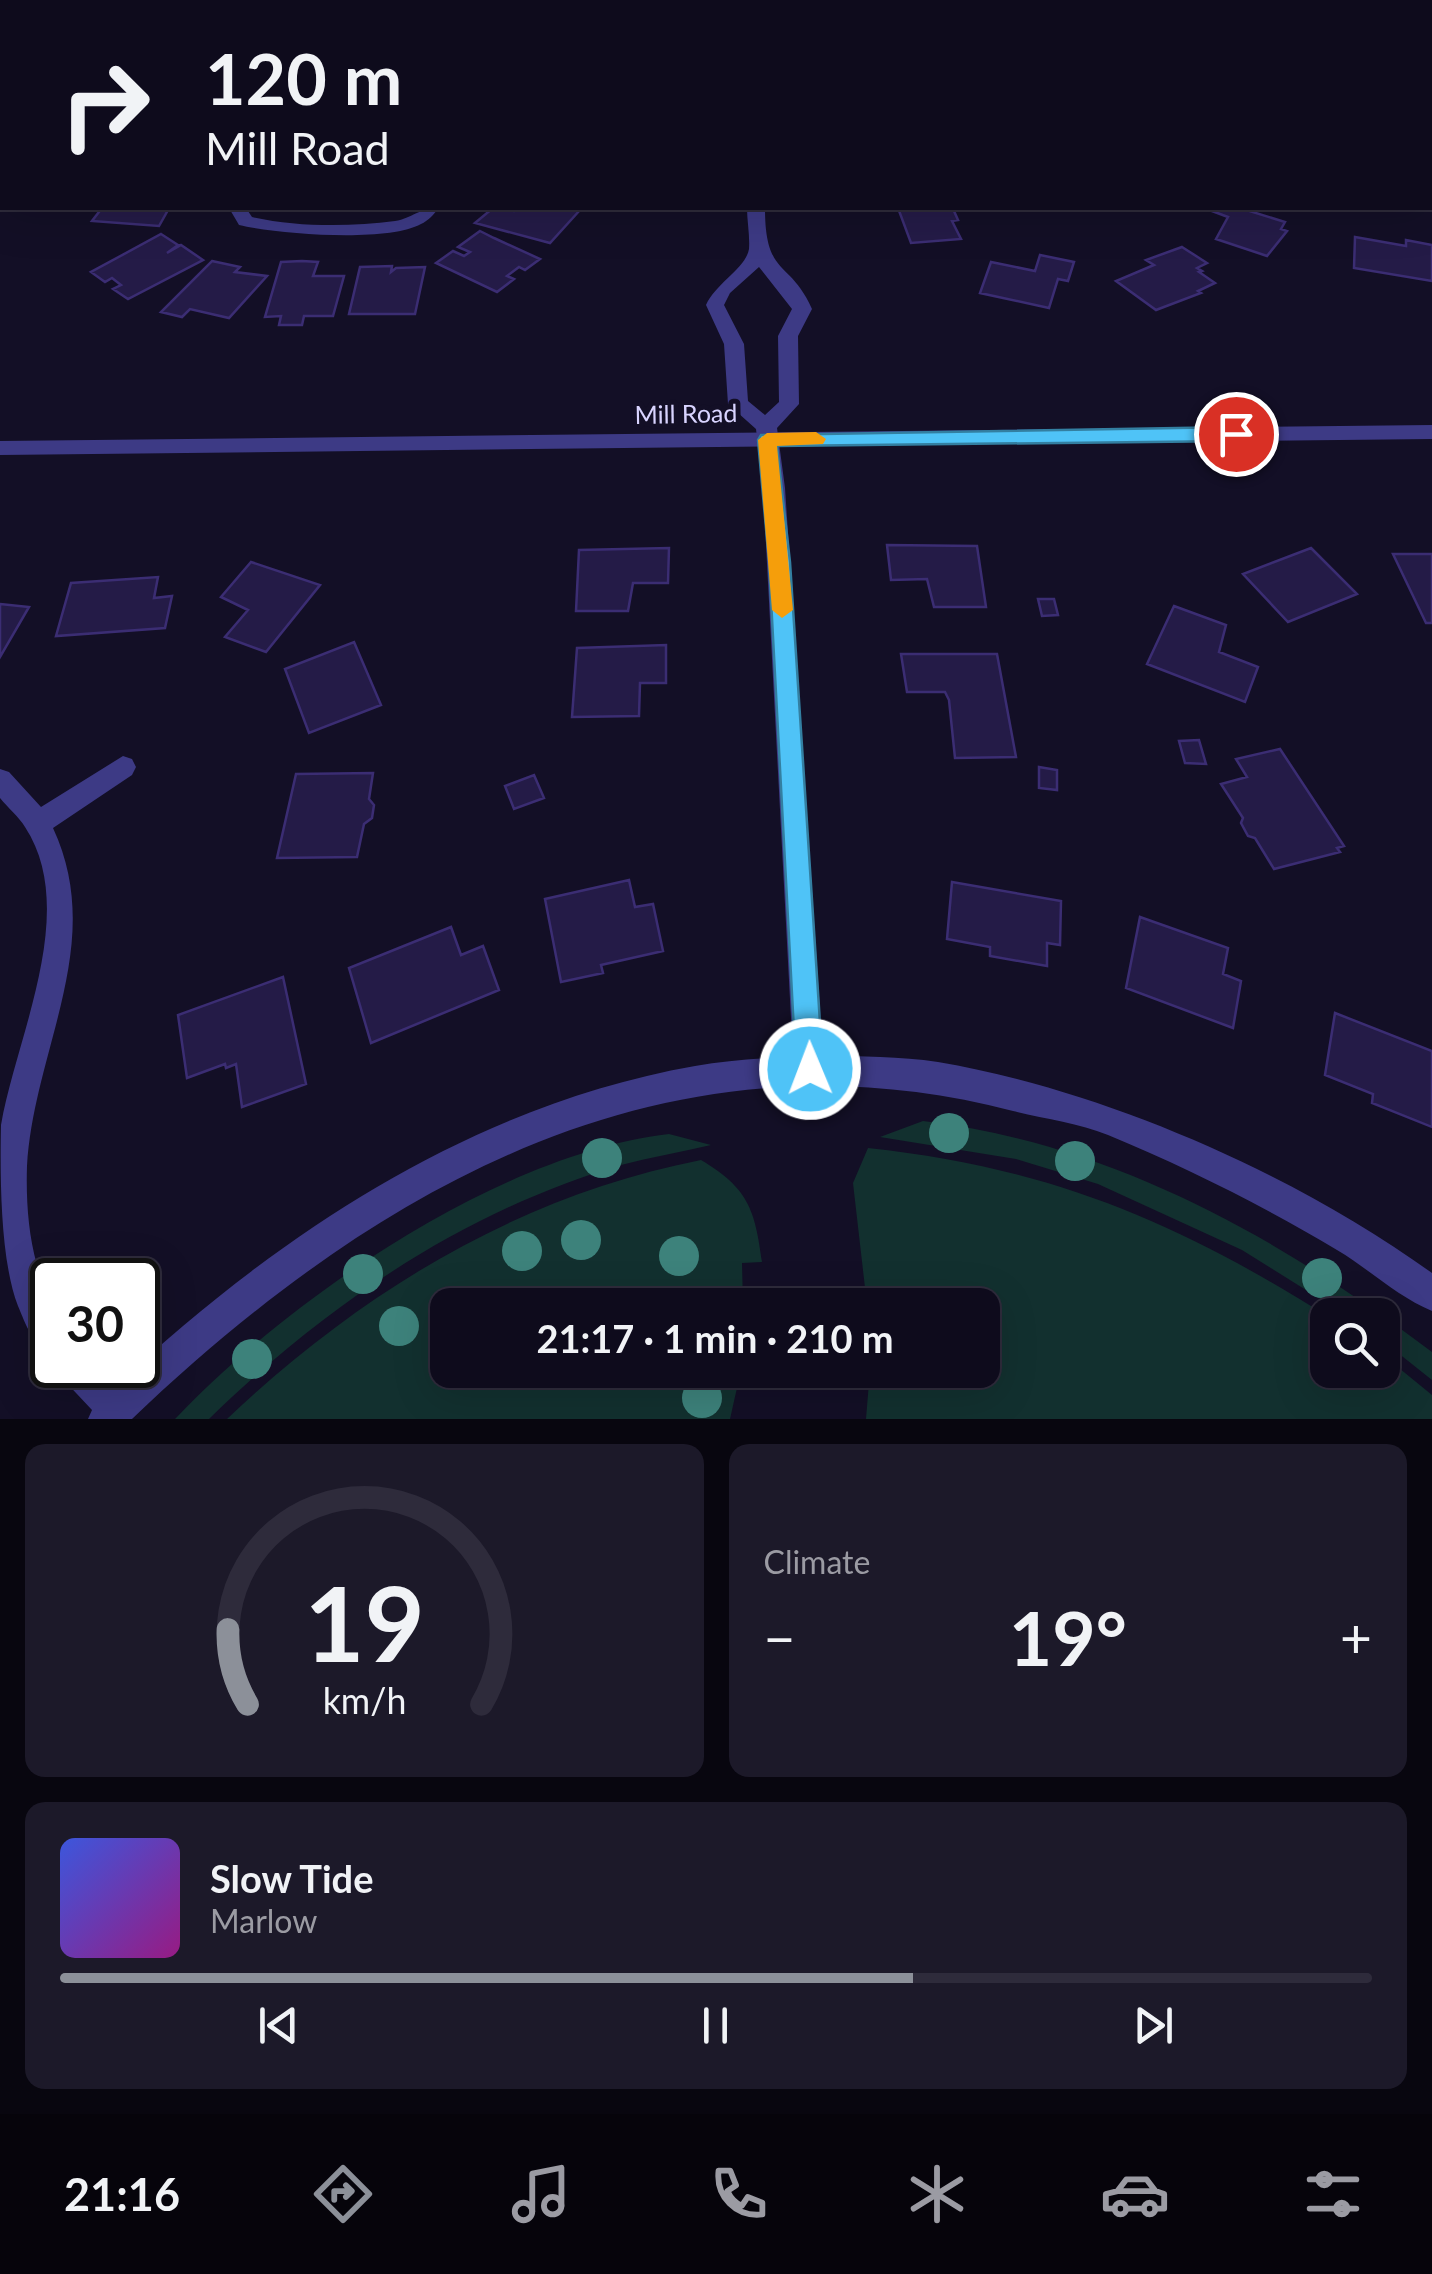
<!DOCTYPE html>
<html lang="en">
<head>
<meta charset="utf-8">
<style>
  body { margin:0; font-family:Lato,sans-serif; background:#1c1929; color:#f1f3f6; height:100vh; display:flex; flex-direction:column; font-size:38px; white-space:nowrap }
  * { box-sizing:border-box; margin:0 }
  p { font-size:32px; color:#9b9ba3 }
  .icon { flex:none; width:55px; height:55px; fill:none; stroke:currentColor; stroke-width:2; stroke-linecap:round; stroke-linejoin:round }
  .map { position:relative; height:1419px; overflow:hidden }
  .panel { display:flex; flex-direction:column; gap:25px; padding:25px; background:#08060f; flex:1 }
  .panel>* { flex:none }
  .hud { position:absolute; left:0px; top:0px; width:1432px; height:210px; box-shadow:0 10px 40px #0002,0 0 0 2px #2e2b3b; background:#0e0b1c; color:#f1f3f6; overflow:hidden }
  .tools { position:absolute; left:1310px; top:1298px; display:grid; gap:20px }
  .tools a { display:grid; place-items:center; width:90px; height:90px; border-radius:20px; background:#0e0b1c; box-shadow:0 10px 40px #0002,0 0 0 2px #2e2b3b; font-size:50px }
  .speed { position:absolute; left:30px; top:1258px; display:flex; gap:20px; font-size:50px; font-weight:700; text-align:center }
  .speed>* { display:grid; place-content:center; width:130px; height:130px; border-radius:50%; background:#0e0b1c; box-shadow:0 10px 40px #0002,0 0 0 2px #2e2b3b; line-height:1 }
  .speed .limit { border:5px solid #111; border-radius:15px; background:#fff; color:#111 }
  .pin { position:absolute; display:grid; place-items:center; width:85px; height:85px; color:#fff; margin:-42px; border:5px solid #fff; border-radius:50%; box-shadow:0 2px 10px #0007 }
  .me { position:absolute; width:110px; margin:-55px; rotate:359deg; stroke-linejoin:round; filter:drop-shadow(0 0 8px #0008) }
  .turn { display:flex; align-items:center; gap:35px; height:210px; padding:0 40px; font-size:45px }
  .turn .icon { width:130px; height:130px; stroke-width:2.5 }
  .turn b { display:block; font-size:70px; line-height:85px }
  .big { font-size:75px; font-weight:700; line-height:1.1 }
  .panel .tile { flex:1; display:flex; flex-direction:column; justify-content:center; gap:15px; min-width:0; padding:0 35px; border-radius:20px; background:#1c1929 }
  .panel .dial { align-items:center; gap:0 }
  .dial svg { height:260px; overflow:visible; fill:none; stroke:#2e2b3b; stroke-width:7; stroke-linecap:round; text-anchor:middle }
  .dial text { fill:#f1f3f6; stroke:none }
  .song { display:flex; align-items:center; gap:30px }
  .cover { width:120px; height:120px; border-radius:15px; background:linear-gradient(135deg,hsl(230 70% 55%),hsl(310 70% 35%)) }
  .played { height:10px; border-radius:5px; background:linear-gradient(90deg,#8c9099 65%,#2e2b3b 65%) }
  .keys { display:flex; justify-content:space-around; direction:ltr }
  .heat { display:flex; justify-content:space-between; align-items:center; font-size:55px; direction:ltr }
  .panel .tiles { flex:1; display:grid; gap:25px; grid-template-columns:1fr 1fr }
  .tile:last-child { grid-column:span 2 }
  .trip { position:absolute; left:430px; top:1288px; width:570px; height:100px; border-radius:20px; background:#0e0b1c; box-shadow:0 10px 40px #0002,0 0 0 2px #2e2b3b; font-weight:700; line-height:100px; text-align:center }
  .menu { display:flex; height:160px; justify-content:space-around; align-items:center; background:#06040b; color:#9b9ba3 }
  .menu .icon { width:70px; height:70px }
  .menu .on { color:#8c9099 }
  .menu b { font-size:45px; color:#f1f3f6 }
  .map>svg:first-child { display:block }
  .green { fill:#12302f }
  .building { fill:#241b47; stroke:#3b2d73; stroke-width:2.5 }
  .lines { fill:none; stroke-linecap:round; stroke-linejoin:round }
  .minor { fill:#3d3a85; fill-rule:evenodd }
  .tertiary { fill:#3d3a85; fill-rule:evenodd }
  .tree { fill:#3d827b }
  .route { fill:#4fc3f7; stroke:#337fa1; stroke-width:2.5 }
  .slow { fill:#f59e0b }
  .labels { text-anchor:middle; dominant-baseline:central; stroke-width:10; stroke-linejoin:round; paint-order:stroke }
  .street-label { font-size:25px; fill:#d9d4ff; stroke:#130f26 }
</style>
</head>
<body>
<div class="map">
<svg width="1432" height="1419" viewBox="0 0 1432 1419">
  <rect width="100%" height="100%" fill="#130f26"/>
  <!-- green -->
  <path class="green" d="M923 1121C1114 1144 1280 1238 1432 1352V1380L1383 1341 1382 1315H1346L1242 1250 1098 1184 1016 1159 880 1137Z
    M669 1134 711 1145C681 1152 651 1157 621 1165 464 1211 326 1305 209 1419H175C291 1297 499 1154 669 1134Z
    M868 1148C1047 1167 1176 1221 1327 1316L1328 1370H1382L1383 1355 1432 1395V1419H866L870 1370H982V1305H867L853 1183Z
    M701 1160C748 1188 755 1209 762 1262L742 1263 743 1305H448V1370H741L730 1419H227C361 1292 518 1196 701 1160Z"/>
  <!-- building -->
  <path class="building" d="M102 208H164L168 210 159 226 92 221Z
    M493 208 514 211 517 208 580 210 550 243 475 223Z
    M898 208H964L954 211 958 220 952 221 961 239 911 243Z
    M1204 208H1240L1285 222 1281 229 1287 231 1267 256 1216 239 1228 217Z
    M480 231 494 238 540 259 525 270 519 267 507 276 514 279 497 292 436 263 453 251 464 256 470 252 458 247Z
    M161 234 178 245 167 253 181 245 203 260 128 299 113 289 121 285 112 278 105 282 91 272Z
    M1355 237 1406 246V240L1432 245V281L1354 268Z
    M1182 247 1207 263 1197 268 1202 271 1199 272 1215 283 1198 291 1201 293 1156 310 1116 281 1154 265 1146 260Z
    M1040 255 1074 262 1068 281 1058 279 1049 308 980 293 991 262 1035 271Z
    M212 261 240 267 235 272 267 276 229 318 190 309 182 317 161 312Z
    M302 261 318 262 313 276H344L333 316H304L302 325H279L281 316 265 317 281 262Z
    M392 266 391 272 396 268 425 267 415 314H349L360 267Z
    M887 545 977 546 986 607H934L927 579 891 580Z
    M669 548 668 583H633L628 611H576L579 550Z
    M1311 548 1357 594 1288 622 1243 574Z
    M1393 554H1432V623H1426Z
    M251 562 320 585 266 652 225 637 248 610 221 597Z
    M158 577 154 598 172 596 165 628 56 636 71 583Z
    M1038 599H1054L1058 615 1042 616Z
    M0 604 29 607 0 657Z
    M1174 606 1226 625 1219 652 1258 667 1245 702 1147 664Z
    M354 642 381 705 309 733 285 669Z
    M666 645V683H640L639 716 572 717 577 648Z
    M901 654H997L1016 757 955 758 949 700 945 692H907Z
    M1199 740 1206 764 1185 763 1179 741Z
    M1280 749 1344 846 1337 848 1340 852 1274 869 1255 838 1248 836 1241 823 1243 818 1221 784 1247 777 1236 759Z
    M1039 767 1057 770V790L1039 788Z
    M373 773 369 799 374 805 372 818 364 824 357 857 277 858 296 774Z
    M534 775 544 798 514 809 505 786Z
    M629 880 635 907 653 904 663 951 601 965 603 973 561 982 545 899Z
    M952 882 1061 901 1060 945 1047 943V966L990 956V947L947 939Z
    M1140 917 1228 948 1223 974 1241 981 1233 1028 1126 988Z
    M451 927 461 955 483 946 499 990 371 1043 349 968Z
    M283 977 306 1084 242 1107 236 1064 226 1068 225 1064 187 1078 178 1015Z
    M1335 1013 1432 1051V1127L1372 1103 1373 1094 1325 1075Z"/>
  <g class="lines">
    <!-- minor -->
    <path class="minor" d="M1430 192H1432V202H1430Z
      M229 208H246L252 217C296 227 350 227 395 221 413 218 420 207 439 208 434 214 428 221 421 224 387 243 277 234 239 225Z
      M747 208H765C765 278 790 259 812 309L798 336 799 404 777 428 785 488 823 1055C861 1057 900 1056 938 1062 1104 1090 1295 1174 1432 1273V1311C1398 1297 1369 1269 1337 1250 1265 1207 1186 1167 1108 1135 1078 1123 1045 1119 1013 1111 667 1021 376 1186 132 1419H88L92 1410 61 1377 56 1365H97L117 1385C278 1234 473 1105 695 1066 727 1060 761 1059 793 1056L763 488 756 429 728 404 724 344 706 305C716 283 746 268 749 249 750 236 747 221 747 208ZM759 267 792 309 778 336 779 402 765 415 748 401 744 344 724 305 730 293Z
      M123 756 132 759 136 767 132 775 53 828C107 944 34 1048 27 1166 26 1199 28 1233 37 1265 41 1279 50 1294 52 1308 55 1323 53 1340 52 1354 33 1346 26 1325 18 1306 0 1260 0 1175 1 1125 16 1037 80 911 25 827 19 817 8 808 0 798V769L9 772 41 807Z"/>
    <!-- tertiary -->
    <path class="tertiary" d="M1432 425V439L0 455V441Z"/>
  </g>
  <!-- trees -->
  <g class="tree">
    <circle cx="949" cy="1133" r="20"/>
    <circle cx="602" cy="1158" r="20"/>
    <circle cx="1075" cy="1161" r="20"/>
    <circle cx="581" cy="1240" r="20"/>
    <circle cx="522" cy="1251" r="20"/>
    <circle cx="679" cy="1256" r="20"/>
    <circle cx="363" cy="1274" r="20"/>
    <circle cx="1322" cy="1278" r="20"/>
    <circle cx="399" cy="1326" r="20"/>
    <circle cx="252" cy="1359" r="20"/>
    <circle cx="702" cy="1398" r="20"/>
  </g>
  <!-- route -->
  <path class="route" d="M1236 427 1246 434 1236 441 777 446 790 562 823 1069 819 1079 810 1083 800 1079 796 1069 769 562 758 440 761 435Z"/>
  <!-- slow -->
  <path class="slow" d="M816 432 826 439 823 444 777 446 793 610 782 618 772 610 758 440 767 433Z"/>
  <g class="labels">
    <!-- street labels -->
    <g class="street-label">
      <text transform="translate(686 413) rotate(-1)">Mill Road</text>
    </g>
  </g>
</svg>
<div class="tools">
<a><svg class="icon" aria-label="search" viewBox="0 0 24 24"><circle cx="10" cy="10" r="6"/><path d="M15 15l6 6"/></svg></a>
</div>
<div class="speed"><div class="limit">30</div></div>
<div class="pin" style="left:1236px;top:434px;background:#d93025"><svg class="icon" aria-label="arrive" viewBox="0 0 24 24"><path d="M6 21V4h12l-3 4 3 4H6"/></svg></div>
<svg class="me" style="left:810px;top:1069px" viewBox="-20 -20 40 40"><circle r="17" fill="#4fc3f7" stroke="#fff" stroke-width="3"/><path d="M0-11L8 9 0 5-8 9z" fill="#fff"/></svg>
<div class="trip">21:17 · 1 min · 210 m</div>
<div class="hud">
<div class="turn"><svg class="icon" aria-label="right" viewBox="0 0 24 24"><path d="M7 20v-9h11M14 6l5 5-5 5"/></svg><div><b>120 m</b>Mill Road</div></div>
</div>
</div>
<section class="panel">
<div class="tiles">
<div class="tile dial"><svg viewBox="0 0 100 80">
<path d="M14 69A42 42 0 1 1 86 69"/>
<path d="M14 69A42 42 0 0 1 8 46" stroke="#8c9099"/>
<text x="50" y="56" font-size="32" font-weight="700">19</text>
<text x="50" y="72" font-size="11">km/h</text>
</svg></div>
<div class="tile"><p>Climate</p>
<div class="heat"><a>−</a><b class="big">19°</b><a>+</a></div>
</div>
<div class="tile">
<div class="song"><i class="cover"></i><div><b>Slow Tide</b><p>Marlow</p></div></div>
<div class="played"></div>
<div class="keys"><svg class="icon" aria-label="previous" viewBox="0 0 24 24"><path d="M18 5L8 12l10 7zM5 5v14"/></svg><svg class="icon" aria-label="pause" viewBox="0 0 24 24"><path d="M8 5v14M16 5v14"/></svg><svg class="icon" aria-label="next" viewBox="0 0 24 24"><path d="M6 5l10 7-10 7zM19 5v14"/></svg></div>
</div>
</div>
</section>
<nav class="menu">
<b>21:16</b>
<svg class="icon on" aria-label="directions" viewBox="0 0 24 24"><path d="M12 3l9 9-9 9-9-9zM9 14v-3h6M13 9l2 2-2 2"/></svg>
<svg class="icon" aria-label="music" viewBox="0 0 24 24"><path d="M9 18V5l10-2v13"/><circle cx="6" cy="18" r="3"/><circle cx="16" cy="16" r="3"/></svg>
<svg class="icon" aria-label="phone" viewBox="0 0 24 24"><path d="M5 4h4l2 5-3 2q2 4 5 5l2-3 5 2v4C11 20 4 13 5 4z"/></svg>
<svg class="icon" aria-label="climate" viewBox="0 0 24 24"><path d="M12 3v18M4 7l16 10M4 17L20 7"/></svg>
<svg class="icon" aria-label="car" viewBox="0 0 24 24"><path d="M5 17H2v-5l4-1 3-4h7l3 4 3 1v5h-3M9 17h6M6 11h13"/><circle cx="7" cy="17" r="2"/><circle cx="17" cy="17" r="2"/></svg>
<svg class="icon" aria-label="filters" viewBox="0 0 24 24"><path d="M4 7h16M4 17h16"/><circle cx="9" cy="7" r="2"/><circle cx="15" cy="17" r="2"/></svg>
</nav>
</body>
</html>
